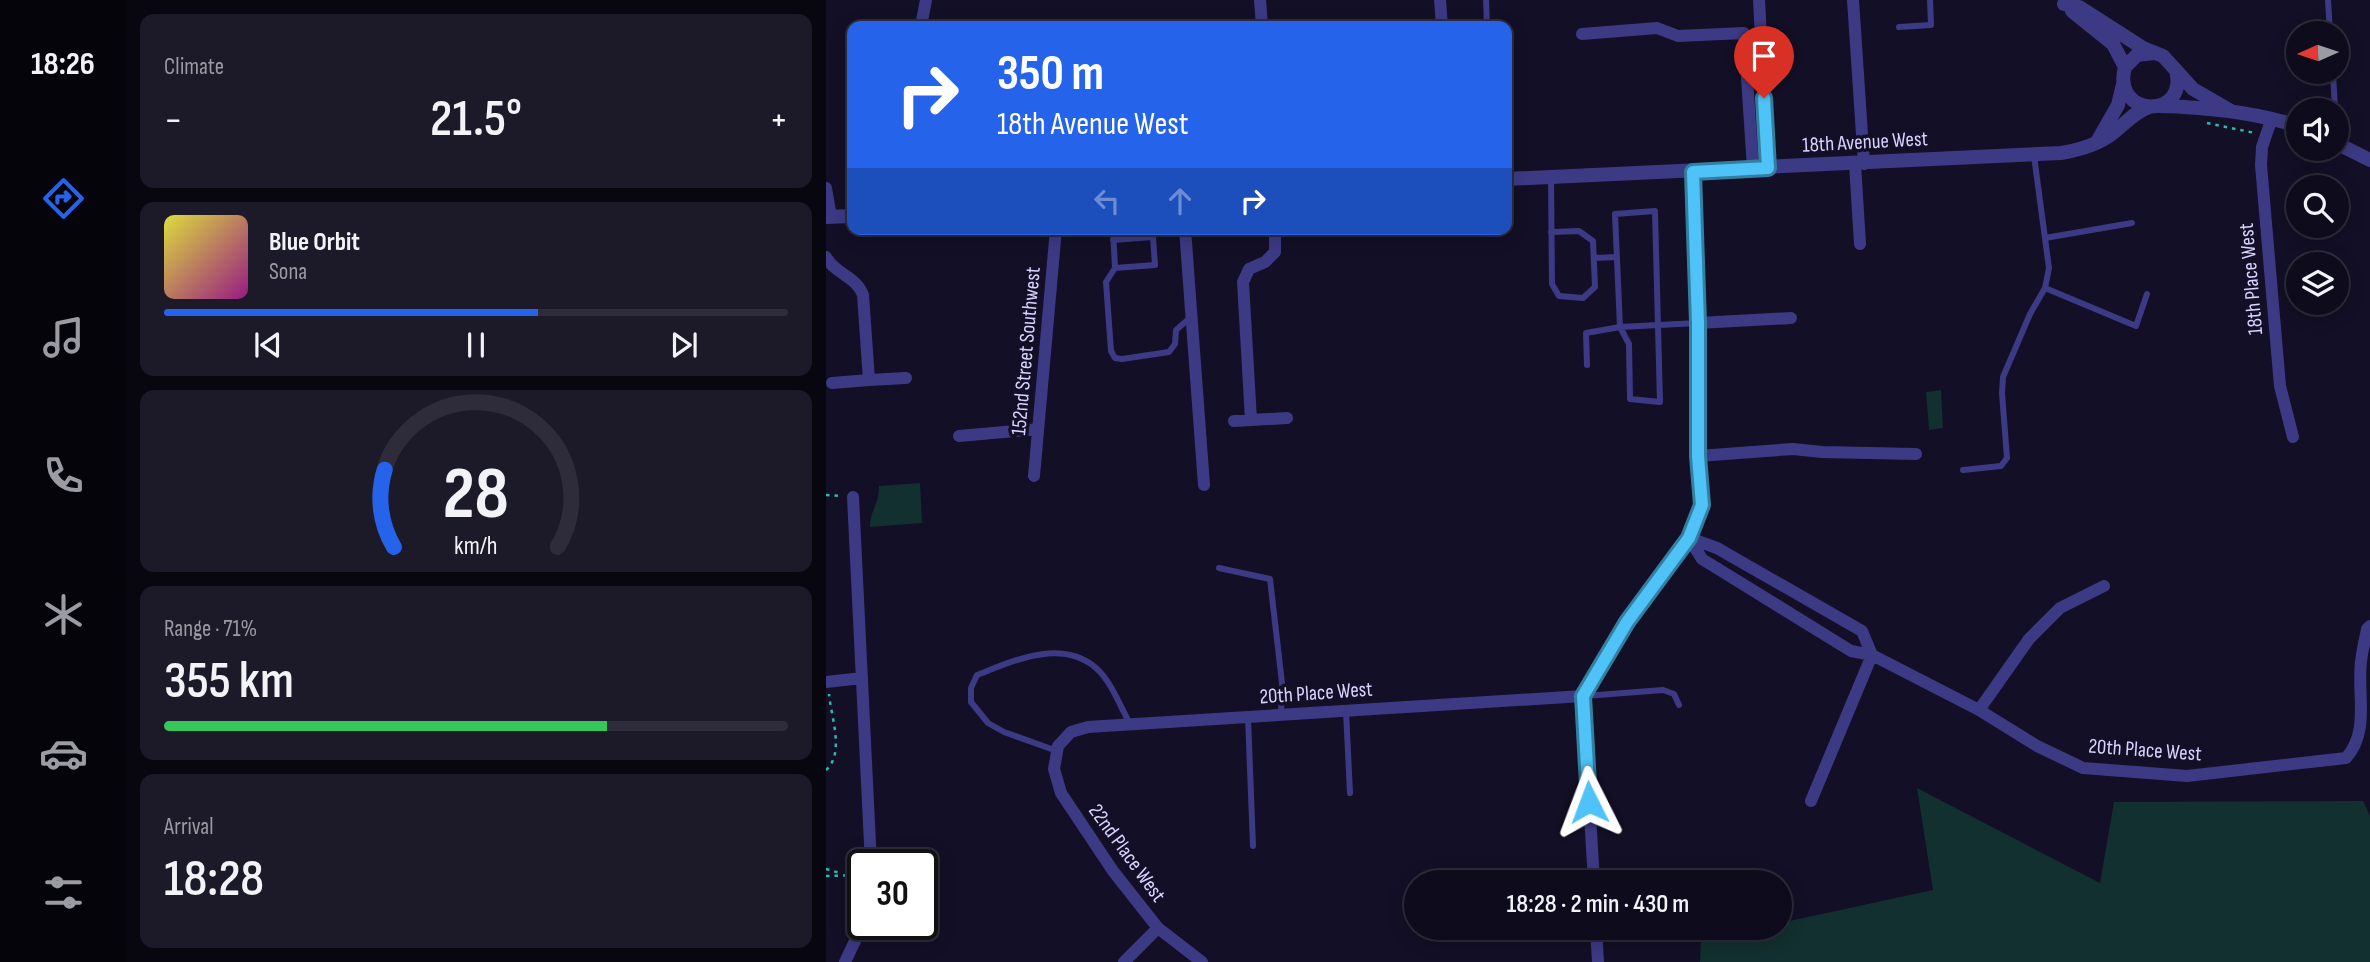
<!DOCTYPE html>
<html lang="en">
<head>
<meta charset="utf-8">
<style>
  body { margin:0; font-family:"Sofia Sans Condensed",sans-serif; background:#1c1929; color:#f1f3f6; height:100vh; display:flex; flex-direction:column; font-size:26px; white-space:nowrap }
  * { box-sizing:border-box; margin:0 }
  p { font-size:23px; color:#9b9ba3 }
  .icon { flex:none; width:38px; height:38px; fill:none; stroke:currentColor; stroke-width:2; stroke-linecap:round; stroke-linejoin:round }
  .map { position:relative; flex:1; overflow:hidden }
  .panel { display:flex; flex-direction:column; gap:14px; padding:14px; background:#08060f; width:700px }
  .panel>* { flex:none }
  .top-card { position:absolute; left:21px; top:21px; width:665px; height:214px; border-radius:14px; box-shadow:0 4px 18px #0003,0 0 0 2px #2e2b3b; background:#2563eb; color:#fff; overflow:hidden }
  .needle { width:46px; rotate:267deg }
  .tools { position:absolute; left:1460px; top:21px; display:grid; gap:14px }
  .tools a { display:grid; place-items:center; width:63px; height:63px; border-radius:50%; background:#0e0b1c; box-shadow:0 4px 18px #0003,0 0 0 2px #2e2b3b; font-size:35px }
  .speed { position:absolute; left:21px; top:849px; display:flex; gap:14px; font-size:35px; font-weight:700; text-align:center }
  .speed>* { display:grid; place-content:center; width:91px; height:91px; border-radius:50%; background:#0e0b1c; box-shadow:0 4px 18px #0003,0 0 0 2px #2e2b3b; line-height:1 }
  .speed .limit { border:4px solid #111; border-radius:10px; background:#fff; color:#111 }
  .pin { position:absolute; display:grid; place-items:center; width:60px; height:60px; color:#fff; margin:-72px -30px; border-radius:50% 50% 50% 0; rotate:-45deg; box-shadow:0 0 7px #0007 }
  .pin .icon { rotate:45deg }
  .me { position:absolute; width:77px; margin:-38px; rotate:357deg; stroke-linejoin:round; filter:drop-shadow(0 0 5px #0008) }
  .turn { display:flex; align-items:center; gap:24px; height:147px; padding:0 35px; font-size:32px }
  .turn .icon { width:91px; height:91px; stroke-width:2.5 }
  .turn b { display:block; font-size:49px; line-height:60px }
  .lanes { display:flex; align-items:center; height:66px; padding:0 35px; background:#0003; justify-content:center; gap:35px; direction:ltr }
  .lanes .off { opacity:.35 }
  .big { font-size:52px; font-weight:600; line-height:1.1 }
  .panel .widget { flex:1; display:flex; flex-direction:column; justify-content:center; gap:10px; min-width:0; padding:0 24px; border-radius:14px; background:#1c1929 }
  .panel .dial { align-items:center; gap:0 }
  .dial svg { height:182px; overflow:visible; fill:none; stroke:#2e2b3b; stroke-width:7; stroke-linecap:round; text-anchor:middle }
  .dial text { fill:#f1f3f6; stroke:none }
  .song { display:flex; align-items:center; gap:21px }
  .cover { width:84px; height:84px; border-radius:10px; background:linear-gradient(135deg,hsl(60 70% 55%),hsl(310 70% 35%)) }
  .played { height:7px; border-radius:4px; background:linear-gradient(90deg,#2563eb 60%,#2e2b3b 60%) }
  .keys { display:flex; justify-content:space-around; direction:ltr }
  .heat { display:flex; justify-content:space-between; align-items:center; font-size:38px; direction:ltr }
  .charge { height:10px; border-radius:5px; background:linear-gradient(90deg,#34c759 71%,#2e2b3b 0) }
  .trip { position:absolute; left:578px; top:870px; width:388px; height:70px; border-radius:35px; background:#0e0b1c; box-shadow:0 4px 18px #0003,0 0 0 2px #2e2b3b; font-weight:600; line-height:70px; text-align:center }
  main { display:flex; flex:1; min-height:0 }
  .tabs { display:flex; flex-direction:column; width:126px; justify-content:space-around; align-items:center; background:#06040b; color:#9b9ba3 }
  .tabs .icon { width:49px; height:49px }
  .tabs .on { color:#2563eb }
  .tabs b { font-size:32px; color:#f1f3f6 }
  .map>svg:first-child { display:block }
  .green { fill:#12302f }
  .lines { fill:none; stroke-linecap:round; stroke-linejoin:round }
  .path { stroke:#2fb8b0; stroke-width:2.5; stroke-dasharray:3.5 5; stroke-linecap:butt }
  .service { stroke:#3d3a85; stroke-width:6 }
  .minor { stroke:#3d3a85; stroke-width:12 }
  .tertiary { stroke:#3d3a85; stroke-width:14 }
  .route-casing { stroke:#337fa1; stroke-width:18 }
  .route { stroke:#4fc3f7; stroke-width:12 }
  .labels { text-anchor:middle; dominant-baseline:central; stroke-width:7; stroke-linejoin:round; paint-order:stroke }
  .street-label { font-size:21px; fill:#d9d4ff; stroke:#130f26 }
</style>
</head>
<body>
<main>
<nav class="tabs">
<b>18:26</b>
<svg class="icon on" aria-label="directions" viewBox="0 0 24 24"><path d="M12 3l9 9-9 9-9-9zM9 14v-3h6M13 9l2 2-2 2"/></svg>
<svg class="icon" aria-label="music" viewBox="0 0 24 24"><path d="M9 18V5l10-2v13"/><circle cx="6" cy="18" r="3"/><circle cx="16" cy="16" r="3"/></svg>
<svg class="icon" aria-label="phone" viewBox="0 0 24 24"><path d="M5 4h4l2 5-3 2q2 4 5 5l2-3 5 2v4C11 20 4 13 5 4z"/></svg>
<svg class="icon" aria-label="climate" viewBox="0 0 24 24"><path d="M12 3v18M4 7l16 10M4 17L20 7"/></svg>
<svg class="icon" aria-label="car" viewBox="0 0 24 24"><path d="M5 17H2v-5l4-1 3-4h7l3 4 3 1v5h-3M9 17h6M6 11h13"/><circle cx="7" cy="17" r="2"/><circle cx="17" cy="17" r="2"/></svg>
<svg class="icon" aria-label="filters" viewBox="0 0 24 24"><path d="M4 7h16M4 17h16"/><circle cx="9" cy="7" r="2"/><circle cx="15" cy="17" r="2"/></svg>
</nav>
<section class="panel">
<div class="widget"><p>Climate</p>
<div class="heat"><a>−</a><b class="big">21.5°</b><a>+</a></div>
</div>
<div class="widget">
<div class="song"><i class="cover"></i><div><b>Blue Orbit</b><p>Sona</p></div></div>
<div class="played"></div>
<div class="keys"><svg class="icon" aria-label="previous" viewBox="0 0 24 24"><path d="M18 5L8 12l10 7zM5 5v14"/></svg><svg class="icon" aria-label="pause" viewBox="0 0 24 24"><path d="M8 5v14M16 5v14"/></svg><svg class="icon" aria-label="next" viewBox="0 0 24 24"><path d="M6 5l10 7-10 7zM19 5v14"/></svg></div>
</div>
<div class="widget dial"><svg viewBox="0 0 100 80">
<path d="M14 69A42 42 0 1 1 86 69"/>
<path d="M14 69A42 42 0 0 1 10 35" stroke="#2563eb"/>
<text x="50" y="56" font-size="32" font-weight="700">28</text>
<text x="50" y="72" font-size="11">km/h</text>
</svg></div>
<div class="widget"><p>Range · 71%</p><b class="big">355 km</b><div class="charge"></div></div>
<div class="widget"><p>Arrival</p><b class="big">18:28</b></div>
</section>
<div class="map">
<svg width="1544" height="962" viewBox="0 0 1544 962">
  <rect width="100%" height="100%" fill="#130f26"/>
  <!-- green -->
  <path class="green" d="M1115 390 1117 428 1103 430 1100 392Z
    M94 483 96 523 44 527C44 510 53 505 53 486Z
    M1091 788 1274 883 1288 802 1537 801 1544 816V962H874L875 940 932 928H954V923L1107 890Z"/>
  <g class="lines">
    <!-- path -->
    <path class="path" d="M1381 123 1429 133
      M0 495 14 496
      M0 770C19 753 5 717 3 694
      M0 869 14 873
      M0 876 37 875"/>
    <!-- service -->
    <path class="service" d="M660 0 661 26
      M1502 0 1504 33
      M1073 27 1105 25 1104 0
      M1507 72 1509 110
      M725 178 726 284 733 296 757 298 769 287 767 241 753 231 725 232
      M829 211 834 402 804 399 803 344 794 327 789 214Z
      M287 229 289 268 329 265 327 237 287 240
      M1219 238 1306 223
      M768 258 791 257
      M289 268 280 282 285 351 289 358 296 359 343 352 349 344 350 330 364 318
      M1219 288 1310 326 1321 294
      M761 365 760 333 794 327 872 323
      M1137 470 1175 466 1181 458 1176 393 1177 377 1204 314 1219 288 1223 268 1208 156
      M393 568 444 579 456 683 455 715
      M759 696 837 690 848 694 853 705
      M520 711 524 793
      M422 717 427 846
      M231 751 178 732 162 723 145 702V688L151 675C187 661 235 638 270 668 285 681 294 706 304 724"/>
    <!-- minor -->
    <path class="minor" d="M434 0 436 26
      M614 0 616 26
      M933 0 942 168
      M1027 0 1038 164
      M95 26 100 0
      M756 34 831 28 852 36 918 33 927 168
      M1446 118 1436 147 1435 165 1454 386 1467 437
      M1029 164 1034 244
      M0 188 5 217
      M359 229 378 485
      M0 257C9 274 30 276 37 295L43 380 6 383
      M872 323 965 318
      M43 380 80 378
      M425 420 417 282 423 269 439 262 449 252V229
      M408 421 461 418
      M133 436 212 429
      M872 456 967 449 996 452 1090 454
      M208 476 230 229
      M27 497 45 864
      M863 538 876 559 1025 651 1046 655 1153 710 1211 746 1257 768 1361 776 1520 758C1544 731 1531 695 1535 662 1536 651 1539 640 1541 629L1544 626
      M863 538 891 548 1036 631 1046 655
      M0 682 36 678
      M1153 710 1203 639 1234 608 1278 586
      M985 801 1046 655
      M768 882 757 696 801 622 863 538 876 505 872 456V323L867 172
      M770 928 772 962
      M19 962 37 924
      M298 962 332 928
      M376 962 332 928 287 871 235 793 228 769 232 746 245 732 262 727 757 696"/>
    <!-- tertiary -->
    <path class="tertiary" d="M1238 4 1253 7 1317 48 1337 56 1367 89 1405 111
      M1246 11 1287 44 1299 67
      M1328 53 1311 55 1299 67C1285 118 1363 120 1350 70
      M1333 106C1380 107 1427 112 1472 126
      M1271 142 1292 105 1297 84
      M1510 143 1544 160
      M681 179 1235 153C1253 150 1273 144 1287 133 1299 124 1308 112 1323 107
      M0 217 26 216"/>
  </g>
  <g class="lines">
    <defs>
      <path id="route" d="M763 802 757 696 801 622 863 538 876 505 872 456V323L867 172 942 168 938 98"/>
    </defs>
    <!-- route casing -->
    <use href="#route" class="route-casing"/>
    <!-- route -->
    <use href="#route" class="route"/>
  </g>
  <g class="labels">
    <!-- street labels -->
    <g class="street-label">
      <text transform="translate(1039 142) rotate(-3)">18th Avenue West</text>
      <text transform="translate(1425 279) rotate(-95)">18th Place West</text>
      <text transform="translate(200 351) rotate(-85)">152nd Street Southwest</text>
      <text transform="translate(490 693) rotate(-4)">20th Place West</text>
      <text transform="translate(1319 750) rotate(4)">20th Place West</text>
      <text transform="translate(301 853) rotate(54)">22nd Place West</text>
    </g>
  </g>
</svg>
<div class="tools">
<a><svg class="needle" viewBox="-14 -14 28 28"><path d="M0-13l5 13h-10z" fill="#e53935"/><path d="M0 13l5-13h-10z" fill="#9b9ba3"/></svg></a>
<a><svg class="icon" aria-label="sound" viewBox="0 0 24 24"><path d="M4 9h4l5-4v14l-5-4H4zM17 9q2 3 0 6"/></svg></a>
<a><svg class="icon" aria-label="search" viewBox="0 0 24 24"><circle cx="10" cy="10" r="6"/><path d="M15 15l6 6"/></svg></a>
<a><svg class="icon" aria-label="layers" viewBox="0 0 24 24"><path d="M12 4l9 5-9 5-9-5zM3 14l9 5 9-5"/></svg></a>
</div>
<div class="speed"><div class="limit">30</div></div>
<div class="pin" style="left:938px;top:98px;background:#d93025"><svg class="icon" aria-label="arrive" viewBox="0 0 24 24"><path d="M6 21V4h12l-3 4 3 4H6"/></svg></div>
<svg class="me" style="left:763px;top:802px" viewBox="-20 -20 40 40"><path d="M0-17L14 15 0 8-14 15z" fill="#4fc3f7" stroke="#fff" stroke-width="4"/></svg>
<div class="trip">18:28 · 2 min · 430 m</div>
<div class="top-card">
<div class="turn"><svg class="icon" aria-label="right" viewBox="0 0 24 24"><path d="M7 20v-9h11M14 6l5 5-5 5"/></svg><div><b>350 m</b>18th Avenue West</div></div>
<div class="lanes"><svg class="icon off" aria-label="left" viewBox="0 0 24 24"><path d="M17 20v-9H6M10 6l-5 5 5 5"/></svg><svg class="icon off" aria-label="ahead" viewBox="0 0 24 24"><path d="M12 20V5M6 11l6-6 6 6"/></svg><svg class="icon" aria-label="right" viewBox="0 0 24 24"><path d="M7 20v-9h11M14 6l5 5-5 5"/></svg></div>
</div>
</div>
</main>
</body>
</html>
